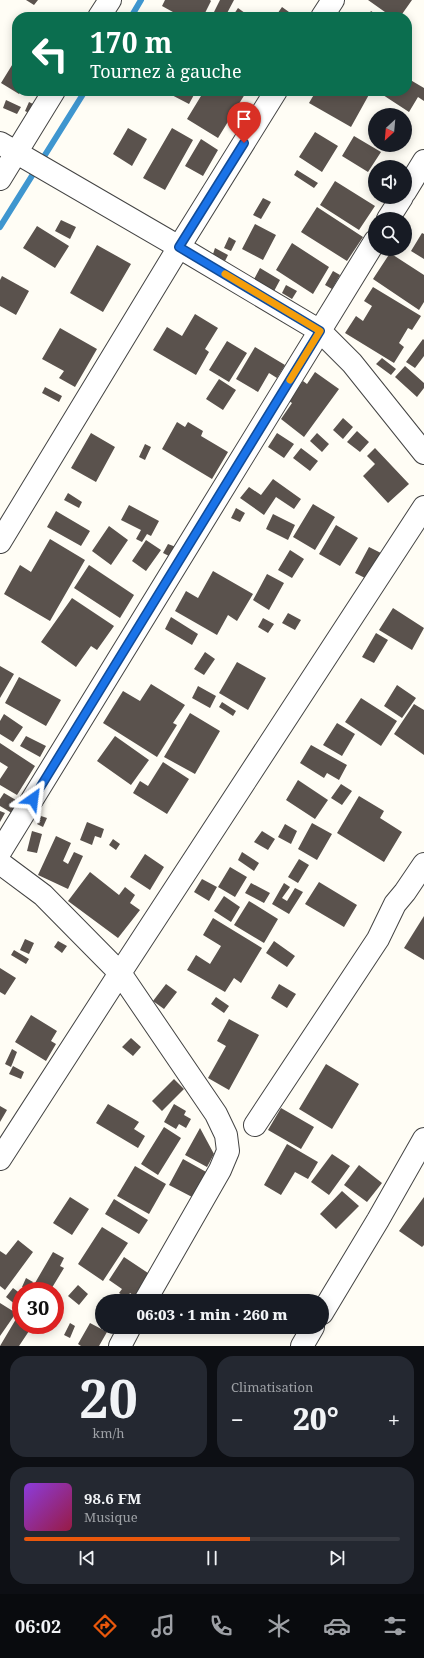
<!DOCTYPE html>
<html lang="fr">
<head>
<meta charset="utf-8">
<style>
  body { margin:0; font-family:"Noto Serif",serif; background:#242831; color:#f1f3f6; height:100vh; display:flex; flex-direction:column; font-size:15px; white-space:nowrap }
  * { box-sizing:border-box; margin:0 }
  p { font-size:13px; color:#9ea1a6 }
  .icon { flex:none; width:22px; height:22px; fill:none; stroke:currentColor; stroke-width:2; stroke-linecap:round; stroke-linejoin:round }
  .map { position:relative; height:1346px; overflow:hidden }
  .panel { display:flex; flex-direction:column; gap:10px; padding:10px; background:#0d0f14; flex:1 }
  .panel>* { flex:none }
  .top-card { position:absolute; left:12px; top:12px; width:400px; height:84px; border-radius:16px; box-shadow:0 2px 10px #0003; background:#0b6e4f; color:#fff; overflow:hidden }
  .needle { width:26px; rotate:206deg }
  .tools { position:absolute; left:368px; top:108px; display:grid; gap:8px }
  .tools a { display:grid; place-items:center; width:44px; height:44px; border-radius:50%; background:#171b24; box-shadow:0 2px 10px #0003; font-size:20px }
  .speed { position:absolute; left:12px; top:1282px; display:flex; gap:8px; font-size:20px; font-weight:700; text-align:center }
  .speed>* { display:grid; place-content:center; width:52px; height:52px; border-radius:50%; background:#171b24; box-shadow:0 2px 10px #0003; line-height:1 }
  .speed .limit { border:6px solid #d22; background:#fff; color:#111 }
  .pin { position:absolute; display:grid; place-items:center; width:34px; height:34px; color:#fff; margin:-41px -17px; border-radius:50% 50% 50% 0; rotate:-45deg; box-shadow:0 0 4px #0007 }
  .pin .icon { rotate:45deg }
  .me { position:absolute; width:44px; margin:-22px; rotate:31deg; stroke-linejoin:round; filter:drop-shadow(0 0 3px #0008) }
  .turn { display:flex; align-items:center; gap:14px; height:84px; padding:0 12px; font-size:18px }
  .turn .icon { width:52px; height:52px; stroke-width:2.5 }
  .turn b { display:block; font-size:28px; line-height:34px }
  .big { font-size:30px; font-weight:800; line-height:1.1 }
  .panel .tile { flex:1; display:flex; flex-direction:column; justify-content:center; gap:6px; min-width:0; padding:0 14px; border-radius:16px; background:#242831 }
  .panel .dial { align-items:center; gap:0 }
  .dial b { font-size:52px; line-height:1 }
  .song { display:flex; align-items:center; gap:12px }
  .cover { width:48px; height:48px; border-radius:6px; background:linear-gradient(135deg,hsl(270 70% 55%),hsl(340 70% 35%)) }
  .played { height:4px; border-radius:2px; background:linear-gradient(90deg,#ea580c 60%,#363941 60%) }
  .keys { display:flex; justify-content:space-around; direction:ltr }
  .heat { display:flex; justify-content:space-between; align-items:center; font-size:22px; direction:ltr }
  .panel .tiles { flex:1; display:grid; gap:10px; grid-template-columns:1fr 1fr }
  .tile:last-child { grid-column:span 2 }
  .trip { position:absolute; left:95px; top:1294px; width:234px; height:40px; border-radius:20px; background:#171b24; box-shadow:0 2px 10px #0003; font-weight:800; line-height:40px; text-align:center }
  .dock { display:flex; height:64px; justify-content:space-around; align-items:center; background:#090b0e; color:#9ea1a6 }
  .dock .icon { width:28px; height:28px }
  .dock .active { color:#ea580c }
  .dock b { font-size:18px; color:#f1f3f6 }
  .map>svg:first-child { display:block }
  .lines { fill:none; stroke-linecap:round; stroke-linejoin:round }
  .stream { stroke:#3f96cf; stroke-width:6 }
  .building { fill:#5a524d }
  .street-casing { stroke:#444; stroke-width:24 }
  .street { stroke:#fff; stroke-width:22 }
  .route-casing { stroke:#114b97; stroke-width:10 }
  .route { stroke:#1a73e8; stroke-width:7 }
  .slow { stroke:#f59e0b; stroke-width:7 }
</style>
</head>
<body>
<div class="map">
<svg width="424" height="1346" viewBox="0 0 424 1346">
  <rect width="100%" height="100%" fill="#fffdf5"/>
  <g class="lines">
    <!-- stream -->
    <path class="stream" d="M131 17 141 0
      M0 227 85 91"/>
  </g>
  <!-- building -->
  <path class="building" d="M26 0H38L34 5Z
    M165 0H210L211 1 203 17H182L162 6Z
    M220 0H234L225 17H213L212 16Z
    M368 0H412L400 17H392Z
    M282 7 296 17H275Z
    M238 8 249 16 248 17H232Z
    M371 11 380 17H367Z
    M17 57V91H21L19 94 1 83Z
    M407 78 424 88V101L418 97 409 112 383 95 386 91H407Z
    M164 91H196L189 104Z
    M204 91H240L245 94 218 138 187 119Z
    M316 91H371L351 127 309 103Z
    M6 100 21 107 17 114 3 108Z
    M29 102 35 105 31 114 25 111Z
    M128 128 147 139 132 166 113 154Z
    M172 128 193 140 165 190 143 178Z
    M315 132 338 146 322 172 299 157Z
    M354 136 381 152 368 172 342 156Z
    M201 139 218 150 203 176 185 166Z
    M297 170 318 183 314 188 294 175Z
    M335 181 375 206 359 230 320 205Z
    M263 198 271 202 261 219 253 215Z
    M317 207 363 237 347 261 301 232Z
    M61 220 76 227 70 239 55 231Z
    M255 224 276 235 263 260 242 249Z
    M37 226 69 246 55 268 23 248Z
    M422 233 424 234V259L411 251Z
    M229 237 236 241 231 251 224 248Z
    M292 243 329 267 313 294 276 270Z
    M97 245 131 264 103 312 70 293Z
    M215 248 228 255 225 261 213 254Z
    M390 253 424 275V302L419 310 373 279Z
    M260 268 280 280 273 293 253 281Z
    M333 271 340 275 332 289 325 285Z
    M2 276 29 291 16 315 0 306V280Z
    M286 285 297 291 292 299 282 293Z
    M373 287 421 316 412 330 408 328 399 343 404 347 394 363 345 333 356 316 363 321 372 306 364 301Z
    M195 314 218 328 205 349 209 352 196 375 153 350 167 327 182 336Z
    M60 328 97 349 75 387 59 378 64 371 42 359Z
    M423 339 424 340V356L415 368 406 362Z
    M227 341 247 353 229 382 209 370Z
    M255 347 285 365 277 378 269 373 258 392 236 379Z
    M382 358 396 369 391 375 376 364Z
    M405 366 424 383V388L417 397 395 377Z
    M315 372 339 389 304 437 281 419 292 403 289 401 303 381 307 384Z
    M219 379 236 390 223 410 206 399Z
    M45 387 62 396 59 402 42 393Z
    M343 418 353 427 343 439 333 430Z
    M177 422 185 427 188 422 203 431 201 436 228 452 212 479 162 449Z
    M357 431 369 442 360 452 347 442Z
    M91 433 115 447 96 482 71 468Z
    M277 433 294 444 284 458 268 447Z
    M317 433 329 444 322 452 310 441Z
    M145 444 151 447 145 460 139 457Z
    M301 448 318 461 310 471 293 458Z
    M375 448 409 484 388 503 363 476 375 464 367 456Z
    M273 479 301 499 294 509 276 497 264 515 240 498 249 487 261 495Z
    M68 493 82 502 79 508 64 500Z
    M313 504 335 517 315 550 293 537Z
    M129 505 159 521 151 536 147 534 142 542 136 539 141 530 121 520Z
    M236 508 245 513 240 522 231 518Z
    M56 511 90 531 81 546 47 527Z
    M273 514 295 525 288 540 266 529Z
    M336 525 358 538 340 566 319 554Z
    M109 526 128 540 111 565 92 551Z
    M50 539 85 560 50 621 4 594 20 565 31 572Z
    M146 540 161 550 146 571 132 561Z
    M168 544 176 547 171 557 163 553Z
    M369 547 383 554 369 580 355 573Z
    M290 550 304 559 292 578 278 570Z
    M89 565 134 595 120 618 74 588Z
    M213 571 253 594 237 621 228 615 217 635 175 611 186 591 198 598Z
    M267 574 284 583 269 610 253 600Z
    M72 598 114 626 97 650 91 646 76 667 41 642Z
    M393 608 424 628 412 650 379 630Z
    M288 613 301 620 295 630 282 623Z
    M171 617 198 634 192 645 165 629Z
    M263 618 274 624 268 633 258 627Z
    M376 633 388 640 374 663 362 657Z
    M205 652 215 659 204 675 194 669Z
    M237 662 266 678 248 710 219 693Z
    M0 666 14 674 0 698Z
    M19 677 61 700 46 726 5 703Z
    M151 684 185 705 173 723 177 725 157 757 103 723 123 691 140 701Z
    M397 685 416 698 402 718 384 706Z
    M198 686 216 696 210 708 192 698Z
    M361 698 397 721 381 746 345 722Z
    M222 702 236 711 233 716 219 707Z
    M414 704 424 710V755L394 734Z
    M190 713 220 731 195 774 164 757Z
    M4 714 23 727 13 742 0 734V721Z
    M337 723 355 734 342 756 323 745Z
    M26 736 46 746 40 757 20 746Z
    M115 736 149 760 131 785 97 761Z
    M0 743 35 766 17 795 0 785V779L8 767 0 762Z
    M311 745 347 765 339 780 327 773 324 778 300 763Z
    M163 762 189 779 167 814 133 793 140 781 148 786Z
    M298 780 328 800 315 819 286 800Z
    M341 784 352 791 342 805 331 798Z
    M4 793 21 803 15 815 0 806V799Z
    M359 796 384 811 380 818 402 832 384 862 337 833Z
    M0 811 5 813 0 822Z
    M41 816 47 818 43 827 37 824Z
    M87 822 104 829 101 838 95 836 92 845 80 840Z
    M312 823 332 834 317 860 298 849Z
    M285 824 297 831 291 844 278 837Z
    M32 831 42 834 37 853 27 851Z
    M262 831 275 839 268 850 254 842Z
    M56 836 71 843 63 861 68 864 74 852 83 856 68 889 38 875Z
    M113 839 120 844 116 850 109 845Z
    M242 852 259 863 254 871 238 860Z
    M145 854 164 867 150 890 130 877Z
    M299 859 309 865 298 883 288 877Z
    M230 867 247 877 235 897 218 887Z
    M90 872 119 895 125 887 135 895 130 903 140 910 118 938 68 901Z
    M202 879 217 887 209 901 194 892Z
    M319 882 357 905 344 927 305 904Z
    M251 883 270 893 264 903 245 893Z
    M284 883 290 887 282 898 287 901 295 888 303 892 289 914 272 904Z
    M224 896 240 907 231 922 214 911Z
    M249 901 278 919 264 943 234 925Z
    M424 916V960L404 948Z
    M213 918 262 948 241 983 234 978 225 992 187 970 196 955 210 964 221 946 203 935Z
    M25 939 34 943 29 954 20 950Z
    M58 941 67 946 62 953 54 947Z
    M274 941 295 956 287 967 266 953Z
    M14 950 29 959 26 964 11 955Z
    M0 968 16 978 5 995 0 992Z
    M166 984 177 992 164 1009 153 1001Z
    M279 984 296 994 287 1008 271 998Z
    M216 997 229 1006 224 1013 211 1004Z
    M31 1015 57 1031 51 1041 56 1044 46 1061 15 1042Z
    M229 1019 259 1035 229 1090 208 1078 226 1046 217 1041Z
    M131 1038 141 1047 133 1056 122 1047Z
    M12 1049 17 1052 11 1067 5 1064Z
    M326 1064 359 1084 332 1129 299 1109Z
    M13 1066 24 1072 21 1079 9 1074Z
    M174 1079 184 1089 162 1111 152 1101Z
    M108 1104 139 1122 134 1129 145 1136 138 1148 96 1123Z
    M174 1104 186 1111 184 1115 191 1119 186 1128 179 1124 176 1129 164 1122Z
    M0 1106 7 1110 0 1122Z
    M281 1108 314 1127 301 1149 268 1130Z
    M164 1127 181 1138 158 1175 141 1164Z
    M200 1128 214 1154 207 1167 185 1155Z
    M287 1144 318 1162 308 1179 295 1172 281 1195 264 1185Z
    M332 1154 350 1166 329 1195 311 1182Z
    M183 1159 208 1173 194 1198 169 1185Z
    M359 1165 382 1183 367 1202 344 1185Z
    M135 1166 166 1184 149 1214 117 1196Z
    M342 1191 359 1206 336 1229 320 1214Z
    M70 1197 89 1209 72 1235 53 1223Z
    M424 1197V1245L422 1247 399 1231Z
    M114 1199 148 1220 139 1234 105 1214Z
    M102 1227 128 1243 103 1281 78 1264Z
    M18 1240 33 1252 5 1290 0 1286V1251L6 1255Z
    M53 1252 64 1258 60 1266 64 1268 50 1291 47 1290 46 1291H33L36 1284 35 1283Z
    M124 1257 154 1277 140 1300 130 1293 127 1298 119 1293 122 1289 109 1280Z
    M26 1278 33 1282 28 1291 22 1287Z
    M78 1285 88 1294 79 1305 68 1296Z
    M13 1288 21 1294V1297L16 1305 6 1297Z
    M55 1300 60 1303 56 1311 55 1310Z
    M0 1303 16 1313 0 1336Z
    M16 1319 21 1322V1325H26L31 1328 19 1346H0Z
    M70 1323 75 1326 70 1338 64 1335Z
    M90 1323 107 1332 99 1346H81L78 1344Z"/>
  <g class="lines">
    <defs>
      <path id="street" d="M99 17 110 0
        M322 17 333 0
        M0 143 179 247 320 331 352 363 424 453
        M0 179 54 91
        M405 192 424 161
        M388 219 402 197
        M0 542 179 247 276 91
        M0 852 375 241
        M0 863 43 895 120 973 216 1114 226 1135 228 1151 220 1170 145 1301
        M255 1125 378 939 395 904 405 892 424 864
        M0 1159 120 973 424 507
        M322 1313 378 1220 424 1139
        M120 1346 130 1327
        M302 1346 313 1327"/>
    </defs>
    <!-- street casing -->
    <use href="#street" class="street-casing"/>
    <!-- street -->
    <use href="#street" class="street"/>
  </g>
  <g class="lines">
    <defs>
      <path id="route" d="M33 799 320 331 179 247 244 143"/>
    </defs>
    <!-- route casing -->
    <use href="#route" class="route-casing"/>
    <!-- route -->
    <use href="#route" class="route"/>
    <!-- slow -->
    <path class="slow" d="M225 274 320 331 290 380"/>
  </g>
</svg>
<div class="tools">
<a><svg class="needle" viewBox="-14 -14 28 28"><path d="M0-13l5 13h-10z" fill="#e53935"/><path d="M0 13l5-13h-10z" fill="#9ea1a6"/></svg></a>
<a><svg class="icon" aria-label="sound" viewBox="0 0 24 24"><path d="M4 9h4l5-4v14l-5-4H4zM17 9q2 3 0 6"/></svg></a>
<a><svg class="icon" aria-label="search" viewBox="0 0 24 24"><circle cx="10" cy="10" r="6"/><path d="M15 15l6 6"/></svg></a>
</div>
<div class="speed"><div class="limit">30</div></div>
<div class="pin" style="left:244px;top:143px;background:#d93025"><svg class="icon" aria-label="arrive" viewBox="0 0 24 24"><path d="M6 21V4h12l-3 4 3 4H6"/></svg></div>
<svg class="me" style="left:33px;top:799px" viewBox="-20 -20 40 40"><path d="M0-17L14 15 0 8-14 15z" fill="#1a73e8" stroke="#fff" stroke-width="4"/></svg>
<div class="trip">06:03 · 1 min · 260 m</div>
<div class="top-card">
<div class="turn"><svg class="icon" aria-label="left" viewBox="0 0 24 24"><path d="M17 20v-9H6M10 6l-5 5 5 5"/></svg><div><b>170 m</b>Tournez à gauche</div></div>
</div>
</div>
<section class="panel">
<div class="tiles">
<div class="tile dial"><b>20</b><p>km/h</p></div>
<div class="tile"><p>Climatisation</p>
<div class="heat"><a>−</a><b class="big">20°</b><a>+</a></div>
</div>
<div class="tile">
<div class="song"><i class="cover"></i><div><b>98.6 FM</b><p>Musique</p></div></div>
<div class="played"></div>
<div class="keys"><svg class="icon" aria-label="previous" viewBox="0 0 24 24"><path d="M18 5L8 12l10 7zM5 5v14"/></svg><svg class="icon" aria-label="pause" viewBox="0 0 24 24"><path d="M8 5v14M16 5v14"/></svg><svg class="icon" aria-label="next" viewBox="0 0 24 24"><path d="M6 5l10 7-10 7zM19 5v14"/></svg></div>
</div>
</div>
</section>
<nav class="dock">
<b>06:02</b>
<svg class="icon active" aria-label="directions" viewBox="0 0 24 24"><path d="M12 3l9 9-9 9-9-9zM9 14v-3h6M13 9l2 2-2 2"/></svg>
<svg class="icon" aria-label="music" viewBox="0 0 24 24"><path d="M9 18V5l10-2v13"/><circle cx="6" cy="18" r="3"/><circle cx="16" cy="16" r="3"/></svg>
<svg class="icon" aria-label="phone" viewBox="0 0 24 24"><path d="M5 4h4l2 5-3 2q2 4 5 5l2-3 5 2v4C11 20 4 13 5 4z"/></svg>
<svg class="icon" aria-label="climate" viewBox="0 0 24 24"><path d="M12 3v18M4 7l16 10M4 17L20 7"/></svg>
<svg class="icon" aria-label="car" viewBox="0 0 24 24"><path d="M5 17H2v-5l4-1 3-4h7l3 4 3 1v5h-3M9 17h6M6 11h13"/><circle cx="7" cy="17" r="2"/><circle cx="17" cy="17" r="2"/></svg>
<svg class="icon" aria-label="filters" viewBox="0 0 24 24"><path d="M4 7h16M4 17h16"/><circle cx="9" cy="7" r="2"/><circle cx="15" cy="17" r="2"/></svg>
</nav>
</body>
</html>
